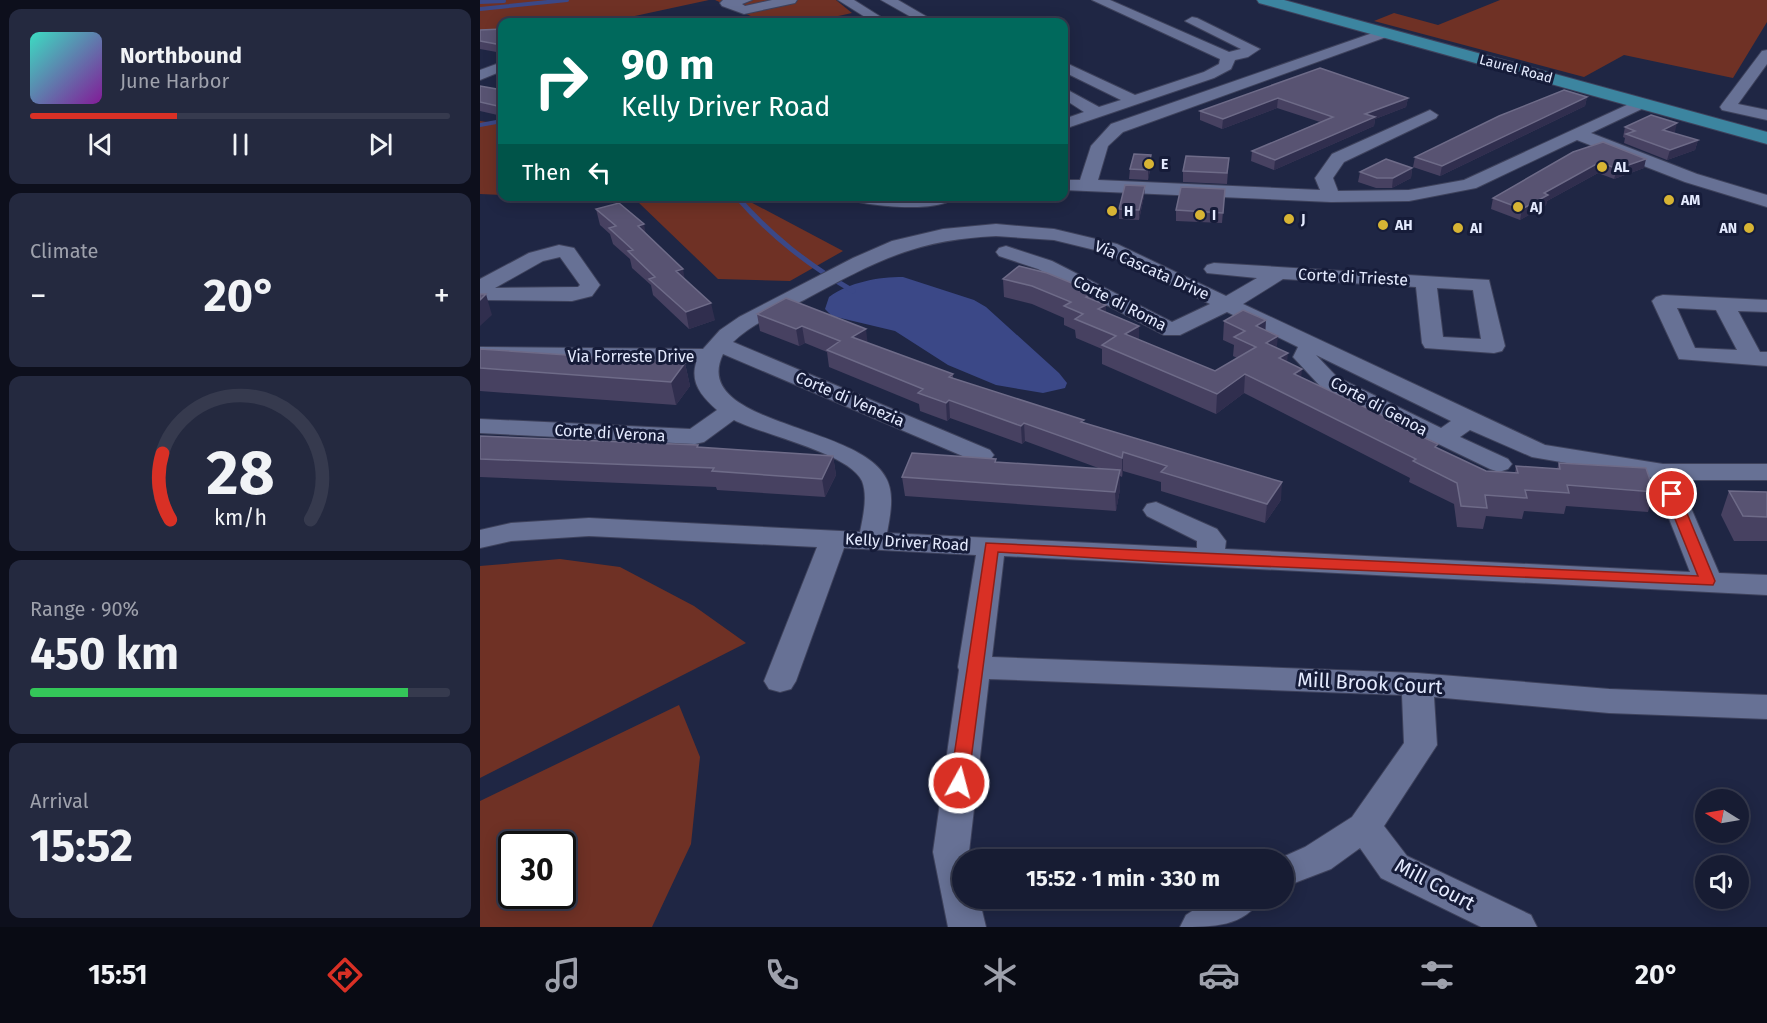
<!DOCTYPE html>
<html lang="en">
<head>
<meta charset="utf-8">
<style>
  body { margin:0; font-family:"Fira Sans",sans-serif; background:#24293f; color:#f1f3f6; height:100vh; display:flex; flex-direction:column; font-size:22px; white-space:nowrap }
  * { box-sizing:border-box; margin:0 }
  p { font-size:20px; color:#9ea1ac }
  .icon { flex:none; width:33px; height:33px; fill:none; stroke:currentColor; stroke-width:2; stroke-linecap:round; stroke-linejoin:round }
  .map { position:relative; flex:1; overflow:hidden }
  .sheet { display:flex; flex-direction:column; gap:9px; padding:9px; background:#0d0f1c; width:480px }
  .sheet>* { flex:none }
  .guide { position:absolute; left:18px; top:18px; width:570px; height:183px; border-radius:12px; box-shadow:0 3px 15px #0003,0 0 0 2px #363a4e; background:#00695c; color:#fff; overflow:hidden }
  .needle { width:39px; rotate:281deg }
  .fabs { position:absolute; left:1215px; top:789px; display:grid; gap:12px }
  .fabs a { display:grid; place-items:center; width:54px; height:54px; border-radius:50%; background:#171c33; box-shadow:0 3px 15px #0003,0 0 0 2px #363a4e; font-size:30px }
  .speed { position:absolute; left:18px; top:831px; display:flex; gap:12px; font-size:30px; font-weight:700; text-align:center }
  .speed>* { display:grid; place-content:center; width:78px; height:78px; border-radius:50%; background:#171c33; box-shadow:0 3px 15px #0003,0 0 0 2px #363a4e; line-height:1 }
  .speed .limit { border:3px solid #111; border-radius:9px; background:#fff; color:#111 }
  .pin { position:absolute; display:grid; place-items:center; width:51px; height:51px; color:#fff; margin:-26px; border:3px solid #fff; border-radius:50%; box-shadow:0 2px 6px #0007 }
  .me { position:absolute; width:66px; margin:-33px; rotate:7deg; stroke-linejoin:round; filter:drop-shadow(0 0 4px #0008) }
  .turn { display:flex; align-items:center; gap:21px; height:126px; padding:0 24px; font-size:27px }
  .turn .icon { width:78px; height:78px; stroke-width:2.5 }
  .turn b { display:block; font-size:42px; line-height:51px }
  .then { display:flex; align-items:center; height:57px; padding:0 24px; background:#0003; gap:12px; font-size:22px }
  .big { font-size:45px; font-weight:700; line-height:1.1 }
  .sheet .tile { flex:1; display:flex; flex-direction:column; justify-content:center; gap:9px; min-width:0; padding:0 21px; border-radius:12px; background:#24293f }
  .sheet .dial { align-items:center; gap:0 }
  .dial svg { height:156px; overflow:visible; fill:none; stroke:#363a4e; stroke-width:7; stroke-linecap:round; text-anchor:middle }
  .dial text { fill:#f1f3f6; stroke:none }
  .song { display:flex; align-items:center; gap:18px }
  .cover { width:72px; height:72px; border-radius:9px; background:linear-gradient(135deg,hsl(170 70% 55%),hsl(290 70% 35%)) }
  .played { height:6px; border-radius:3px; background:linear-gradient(90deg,#d93025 35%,#363a4e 35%) }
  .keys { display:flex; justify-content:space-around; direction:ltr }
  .heat { display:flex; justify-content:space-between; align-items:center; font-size:33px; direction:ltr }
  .charge { height:9px; border-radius:4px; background:linear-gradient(90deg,#34c759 90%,#363a4e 0) }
  .trip { position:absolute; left:472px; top:849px; width:342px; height:60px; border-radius:30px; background:#171c33; box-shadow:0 3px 15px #0003,0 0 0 2px #363a4e; font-weight:700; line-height:60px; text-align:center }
  .tab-bar { display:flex; height:96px; justify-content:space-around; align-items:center; background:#090b14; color:#9ea1ac }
  .tab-bar .icon { width:42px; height:42px }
  .tab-bar .on { color:#d93025 }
  .tab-bar b { font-size:27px; color:#f1f3f6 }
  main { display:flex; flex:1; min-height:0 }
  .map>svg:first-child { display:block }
  .green { fill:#6f3125; fill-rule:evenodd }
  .water { fill:#3b4887 }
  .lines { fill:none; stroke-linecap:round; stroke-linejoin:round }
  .stream-far1 { stroke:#3b4887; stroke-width:4 }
  .stream { stroke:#3b4887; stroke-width:5 }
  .minor-casing { stroke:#3e425c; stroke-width:2 }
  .major-casing { stroke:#3e425c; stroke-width:2 }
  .minor { fill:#677195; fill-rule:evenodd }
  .major { fill:#3c85a0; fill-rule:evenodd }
  .wall { fill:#474161 }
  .shaded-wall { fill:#302e4e }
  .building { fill:#585372; stroke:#6e6b88; stroke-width:1.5 }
  .route { fill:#d93025; stroke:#8d1f18; stroke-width:1.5 }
  .poi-dot { fill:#d7b434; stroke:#161c39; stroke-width:2 }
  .labels { text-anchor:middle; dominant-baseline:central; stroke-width:6; stroke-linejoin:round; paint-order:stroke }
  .far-street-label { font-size:14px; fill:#e4eafe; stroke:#161c39 }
  .far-poi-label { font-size:14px; font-weight:bold; fill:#e4eafe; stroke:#161c39; text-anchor:start }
  .street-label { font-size:16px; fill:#e4eafe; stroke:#161c39 }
  .near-street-label { font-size:20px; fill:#e4eafe; stroke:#161c39 }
</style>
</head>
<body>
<main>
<section class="sheet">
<div class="tile">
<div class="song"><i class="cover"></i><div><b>Northbound</b><p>June Harbor</p></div></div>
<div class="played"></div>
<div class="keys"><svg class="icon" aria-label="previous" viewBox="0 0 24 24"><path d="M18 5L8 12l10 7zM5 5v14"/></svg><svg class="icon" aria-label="pause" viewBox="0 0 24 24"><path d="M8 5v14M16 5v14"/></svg><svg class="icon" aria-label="next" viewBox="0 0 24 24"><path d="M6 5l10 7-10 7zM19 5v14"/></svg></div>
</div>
<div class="tile"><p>Climate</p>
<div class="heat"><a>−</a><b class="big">20°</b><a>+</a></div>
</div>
<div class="tile dial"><svg viewBox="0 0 100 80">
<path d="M14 69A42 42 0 1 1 86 69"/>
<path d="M14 69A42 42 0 0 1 10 35" stroke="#d93025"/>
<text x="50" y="56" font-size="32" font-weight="700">28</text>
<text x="50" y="72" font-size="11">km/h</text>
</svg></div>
<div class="tile"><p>Range · 90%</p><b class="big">450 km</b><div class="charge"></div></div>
<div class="tile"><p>Arrival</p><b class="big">15:52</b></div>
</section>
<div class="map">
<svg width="1287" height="927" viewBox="0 0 1287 927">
  <rect width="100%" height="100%" fill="#1f2644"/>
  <!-- green -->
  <path class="green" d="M0 0H229L127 22H22V36L0 45Z
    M235 0H356L372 13 331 22H284Z
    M1020 0H1287V22L1253 78 1144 55 1104 77 894 21 914 13 958 25Z
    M0 121 22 124V195L0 194Z
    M48 197H261L363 251 310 281 238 279 158 202Z
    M80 559 140 567 214 606 266 643 0 778V566Z
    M199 705 220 757 211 844 172 927H0V801ZM32 844H82V896H32Z"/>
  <!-- water -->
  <path class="water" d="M423 277 494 300 506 307 579 373 587 383 585 388 563 393 516 385 468 365 415 331 352 316 345 309 349 297C370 282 398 277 423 277Z"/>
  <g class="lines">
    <!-- stream-far1 -->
    <path class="stream-far1" d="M0 2 24 1
      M0 9 87 0
      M0 125 22 121"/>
    <!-- stream -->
    <path class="stream" d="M256 196C291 236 327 264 373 291"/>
    <defs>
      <path id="minor" d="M243 0H272L262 4 265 6 292 0H317L315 3 264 14 242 6 240 3Z
        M358 0H374L409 22H393Z
        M401 0H418L456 22H440Z
        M612 0H630L749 52 761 49 705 21 712 17 717 18 780 49 768 57 755 60 751 69 734 78 584 129V119L604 112 584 99V88L619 107 641 100 584 72V62L655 95 724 72 739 64 740 59Z
        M904 29 911 33 909 36 643 132 628 146 618 180 840 190 835 178 852 154 950 110 958 115 956 118 864 162 853 178 858 191 929 190 984 180 1162 98 1170 103 1168 106 1111 133 1217 174 1287 195V207L1205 182 1097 140 996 188 929 201 851 202 584 190V180H600L611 146 631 124Z
        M1287 50V64L1258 104 1287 110V120L1242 110 1240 107 1242 104 1282 51Z
        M22 62V71L0 80V70Z
        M368 196H476C461 214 391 206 370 200Z
        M516 224 574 229 637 244 746 296 777 278 727 273 724 269 727 265 734 263 1009 280 1025 346 1022 351 1014 353 945 348 942 343 936 287 803 279 763 304 1065 445 1183 464H1287V480H1199L1239 573 1287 575V595L524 556 512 657 937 673 1129 689 1287 695V719L1129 713 954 697 957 745 904 826 927 856 1051 915 1057 927H1001L901 878 880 848 851 869 804 887V860H796L825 847 872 817 924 743 922 695 509 679 489 852 491 860H483V898H499L506 927H468L453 852 479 670 478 667 496 555 364 548 316 681 311 689 300 692 289 689 284 681 337 547 109 536 31 541 0 548V530L31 523 109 518 380 532C383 517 388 496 382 481 369 453 283 435 254 420L224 442 215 444 0 433V419L210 429 237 410C222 397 210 383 216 363L0 361V347L223 349 240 330 259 317 373 258 412 241 463 229ZM516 236 574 240 623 252 730 304 692 322 572 261 526 246 519 248 516 252 519 256 558 269 684 335H700L747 312 818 347 813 357 841 387 1010 469 1019 472 1028 469 1032 464 1028 459 980 437 990 430 1052 457 1173 478 1210 572 745 549 746 541 737 529 676 502 667 504 663 510 667 516 717 541V548L407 533C410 516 415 494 406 478 379 424 209 425 243 354L492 460 501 463 510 460 514 455 510 450 253 342C273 323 300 312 324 300 395 262 433 240 516 236ZM957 288 993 290 1001 339 963 337ZM836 355 971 421 961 428 857 377Z
        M79 245 94 248 120 285 112 296 92 301 0 300V279L49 253ZM80 257 100 285 98 287 15 288 63 261Z
        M1183 295 1287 300V312L1258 311 1280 352H1287V366L1199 359 1172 301 1176 297ZM1197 308 1236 310 1257 350 1215 348Z
        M732 898H781C765 927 732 927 700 927L706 915Z"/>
      <path id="major" d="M777 0H804L1287 132V144L779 3Z"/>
    </defs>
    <!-- minor casing -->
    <use href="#minor" class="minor-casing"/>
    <!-- major casing -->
    <use href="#major" class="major-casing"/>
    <!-- minor -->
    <use href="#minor" class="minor"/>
    <!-- major -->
    <use href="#major" class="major"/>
  </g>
  <!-- wall -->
  <path class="wall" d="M22 29V53L0 49V30Z
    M840 68 928 98 926 107 895 119 894 126 794 170 771 161 772 151 840 122 797 108 742 129 720 120V111Z
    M0 86 22 90V116L0 111Z
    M1107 97 1105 106 960 176 933 167 935 157Z
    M1145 127 1195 132 1193 133 1218 140 1215 150 1187 160 1144 143 1145 138 1143 137Z
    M1093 152 1164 168 1134 179 1118 173 1067 201 1066 205 1040 220 1011 209 1013 198Z
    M749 158 747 184 703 182V171Z
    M671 165 668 180 649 179 650 169Z
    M932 168 931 178 912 188H896L878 182 880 172Z
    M665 186 664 196 659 220 639 219V209Z
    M745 189 742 223 696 221V210Z
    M273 196H299L283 202Z
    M116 209 166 234 205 280 235 320 209 329 173 295 171 285 152 268 150 259 133 244 130 234 120 225Z
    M523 279 614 292V300L626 312 659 326V340L735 371 757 358 753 356 754 345 743 340 744 321 785 330 807 362 821 377 908 421 958 448 1006 471 1035 473 1036 466 1077 469 1079 463 1174 492 1168 512 1086 506 1084 514 1044 511 1042 519 1006 516 1003 529 977 527 974 504 929 482 930 478 764 393 736 414 622 364V349L596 338 595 330 584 325V318L552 304 524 297Z
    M277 314 388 343 473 374V378L604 423 801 500 785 523 681 491V482L643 471 642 477 640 476V489L636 511 425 496 422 477 517 462 621 469 545 441 542 444 470 418 467 421 440 411 439 404 349 367 347 352 325 343 319 346 280 331Z
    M0 349 205 363 210 386 196 405 0 391Z
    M0 437 218 445 219 448 353 456 356 475 345 497 237 490 236 487 0 477Z
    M1249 491 1287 492V541H1254L1241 515Z"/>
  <!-- shaded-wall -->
  <path class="shaded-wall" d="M1107 97 1105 106 960 176 962 166Z
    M798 98 797 108 742 129 743 119Z
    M928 98 926 107 895 119 894 126 794 170 795 160 885 114Z
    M1197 123 1195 132 1180 140 1183 130Z
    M1218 140 1215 150 1187 160 1190 150Z
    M671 155V165L668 180V170Z
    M1166 159 1164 168 1134 179 1137 169Z
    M1120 162 1118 173 1067 201 1066 205 1040 220 1042 209 1064 193Z
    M932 168 931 178 912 188 913 178Z
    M665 186 664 196 659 220V210Z
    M282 196H299L283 202Z
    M164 224 167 240 158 226Z
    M203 269 206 286 196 271Z
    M614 292V311L606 297Z
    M6 294 12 315 0 326V300Z
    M231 303 235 320 209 329 206 312Z
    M626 305V323L618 309Z
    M786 320 785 339 776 326Z
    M322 326 325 343 319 346 316 329Z
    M659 326V345L645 334Z
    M386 329 388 346 372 337Z
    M798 336 796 355 786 343Z
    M808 353 806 372 799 358Z
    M205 363 210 386 196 405 191 382Z
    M822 369 820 388 814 374Z
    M765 374 764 393 736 414 737 394Z
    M469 400 470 418 467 421 466 403Z
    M544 423 545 441 542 444 541 426Z
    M643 452V471L642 477V458Z
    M353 456 356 475 345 497 342 479Z
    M640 470V489L636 511 635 492Z
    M802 482 801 500 785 523 787 504Z"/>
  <!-- building -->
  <path class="building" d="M22 29V45L0 41V30Z
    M840 68 928 98 885 114 895 117 795 160 772 151 853 117 798 98 743 119 720 111Z
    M0 86 22 90V107L0 102Z
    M1084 90 1107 97 962 166 935 157 1019 116Z
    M1171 115 1197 123 1183 130 1218 140 1190 150 1146 134 1155 131 1145 127Z
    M1123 142 1166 159 1137 169 1120 162 1064 193 1068 195 1042 209 1013 198 1093 152Z
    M654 154 671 155 668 170 650 169Z
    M706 156 749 158 747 173 703 171Z
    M906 159 932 168 913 178H897L880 172Z
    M645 185 665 186 659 210 639 209Z
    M701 187 745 189 743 213 696 210Z
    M139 203 164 224 158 226 203 269 196 271 231 303 206 312 169 279 175 277 148 251 153 250 129 228 136 226 116 209Z
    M539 266 567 273 614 292 606 297 626 305 618 309 659 326 645 334 735 371 776 347 754 337 765 331 744 321 763 310 786 320 776 326 798 336 786 343 808 353 799 358 822 369 814 374 908 418 906 420 958 444 955 447 1006 471 1038 473 1036 466 1080 469 1079 463 1166 468 1174 492 1087 485 1089 493 1045 490 1047 498 1005 495 1007 508 981 506 977 483 933 461 936 459 765 374 737 394 622 345 636 336 595 319 603 314 584 306 591 302 552 286 523 279Z
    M0 294H6L0 300Z
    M306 298 386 329 372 337 473 374 469 377 604 420 601 422 802 482 787 504 681 472 687 466 643 452 642 458 544 423 541 426 469 400 466 403 438 393 443 389 347 350 360 341 322 326 316 329 277 314Z
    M0 349 205 363 191 382 0 368Z
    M0 436 218 445 217 447 353 456 342 479 232 471 234 468 0 459Z
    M432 453 516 459 515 462 640 470 635 492 422 477Z
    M1249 491 1287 492V517L1263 516Z"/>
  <!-- route -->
  <path class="route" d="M1192 490 1199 494 1235 581 1233 585 681 562 518 552 488 783 486 788H473L470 783 506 543 1218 576 1185 494Z"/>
  <!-- markers -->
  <g class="poi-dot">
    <circle cx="669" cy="164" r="6"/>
    <circle cx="1122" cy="167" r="6"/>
    <circle cx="1189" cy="200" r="6"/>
    <circle cx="1038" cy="207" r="6"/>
    <circle cx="632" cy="211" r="6"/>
    <circle cx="720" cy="215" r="6"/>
    <circle cx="809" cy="219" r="6"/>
    <circle cx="903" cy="225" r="6"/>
    <circle cx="978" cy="228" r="6"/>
    <circle cx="1269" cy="228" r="6"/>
  </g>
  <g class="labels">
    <!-- far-street labels -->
    <g class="far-street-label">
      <text transform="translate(1036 69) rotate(15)">Laurel Road</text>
    </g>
    <!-- far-poi labels -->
    <g class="far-poi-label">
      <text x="681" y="164">E</text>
      <text x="1134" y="167">AL</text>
      <text x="1201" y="200">AM</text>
      <text x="1050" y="207">AJ</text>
      <text x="644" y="211">H</text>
      <text x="732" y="215">I</text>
      <text x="821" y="219">J</text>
      <text x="915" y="225">AH</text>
      <text x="990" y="228">AI</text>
      <text x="1257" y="228" text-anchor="end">AN</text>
    </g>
    <!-- street labels -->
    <g class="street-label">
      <text transform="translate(672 270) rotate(24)">Via Cascata Drive</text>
      <text transform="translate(873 277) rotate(3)">Corte di Trieste</text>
      <text transform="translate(640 303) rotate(27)">Corte di Roma</text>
      <text x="151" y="356">Via Forreste Drive</text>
      <text transform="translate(370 399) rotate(23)">Corte di Venezia</text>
      <text transform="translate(899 406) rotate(28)">Corte di Genoa</text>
      <text transform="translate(130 433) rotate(3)">Corte di Verona</text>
      <text transform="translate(427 542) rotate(3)">Kelly Driver Road</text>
    </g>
    <!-- near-street labels -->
    <g class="near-street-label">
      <text transform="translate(890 683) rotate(3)">Mill Brook Court</text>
      <text transform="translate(955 884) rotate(28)">Mill Court</text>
    </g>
  </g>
</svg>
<div class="fabs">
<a><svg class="needle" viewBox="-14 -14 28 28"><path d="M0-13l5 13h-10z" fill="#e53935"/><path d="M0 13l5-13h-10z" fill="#9ea1ac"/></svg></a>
<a><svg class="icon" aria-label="sound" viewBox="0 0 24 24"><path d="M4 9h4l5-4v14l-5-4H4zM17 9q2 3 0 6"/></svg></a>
</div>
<div class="speed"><div class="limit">30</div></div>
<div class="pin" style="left:1192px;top:494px;background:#d93025"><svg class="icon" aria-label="arrive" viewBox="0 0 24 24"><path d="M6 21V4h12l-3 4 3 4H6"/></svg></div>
<svg class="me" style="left:479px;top:783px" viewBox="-20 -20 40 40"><circle r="17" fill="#d93025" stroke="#fff" stroke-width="3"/><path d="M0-11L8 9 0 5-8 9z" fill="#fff"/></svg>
<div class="trip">15:52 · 1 min · 330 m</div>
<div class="guide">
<div class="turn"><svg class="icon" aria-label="right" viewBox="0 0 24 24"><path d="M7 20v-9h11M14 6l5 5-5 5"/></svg><div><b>90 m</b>Kelly Driver Road</div></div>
<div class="then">Then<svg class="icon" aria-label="left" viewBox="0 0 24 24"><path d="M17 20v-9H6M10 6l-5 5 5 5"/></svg></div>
</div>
</div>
</main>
<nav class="tab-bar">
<b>15:51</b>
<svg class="icon on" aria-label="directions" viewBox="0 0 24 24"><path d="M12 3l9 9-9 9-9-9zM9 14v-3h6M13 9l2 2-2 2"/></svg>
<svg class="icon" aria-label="music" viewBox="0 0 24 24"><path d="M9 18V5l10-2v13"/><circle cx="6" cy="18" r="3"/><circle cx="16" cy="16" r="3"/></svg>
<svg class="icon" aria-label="phone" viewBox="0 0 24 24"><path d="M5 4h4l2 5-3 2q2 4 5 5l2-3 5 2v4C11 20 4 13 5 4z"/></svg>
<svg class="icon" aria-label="climate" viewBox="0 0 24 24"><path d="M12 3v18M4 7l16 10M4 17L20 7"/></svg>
<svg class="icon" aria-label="car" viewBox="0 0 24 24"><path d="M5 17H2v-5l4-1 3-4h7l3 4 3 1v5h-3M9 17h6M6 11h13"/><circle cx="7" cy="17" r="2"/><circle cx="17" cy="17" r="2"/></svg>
<svg class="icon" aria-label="filters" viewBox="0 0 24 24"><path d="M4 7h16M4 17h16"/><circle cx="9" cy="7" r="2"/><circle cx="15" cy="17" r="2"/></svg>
<b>20°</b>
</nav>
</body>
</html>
